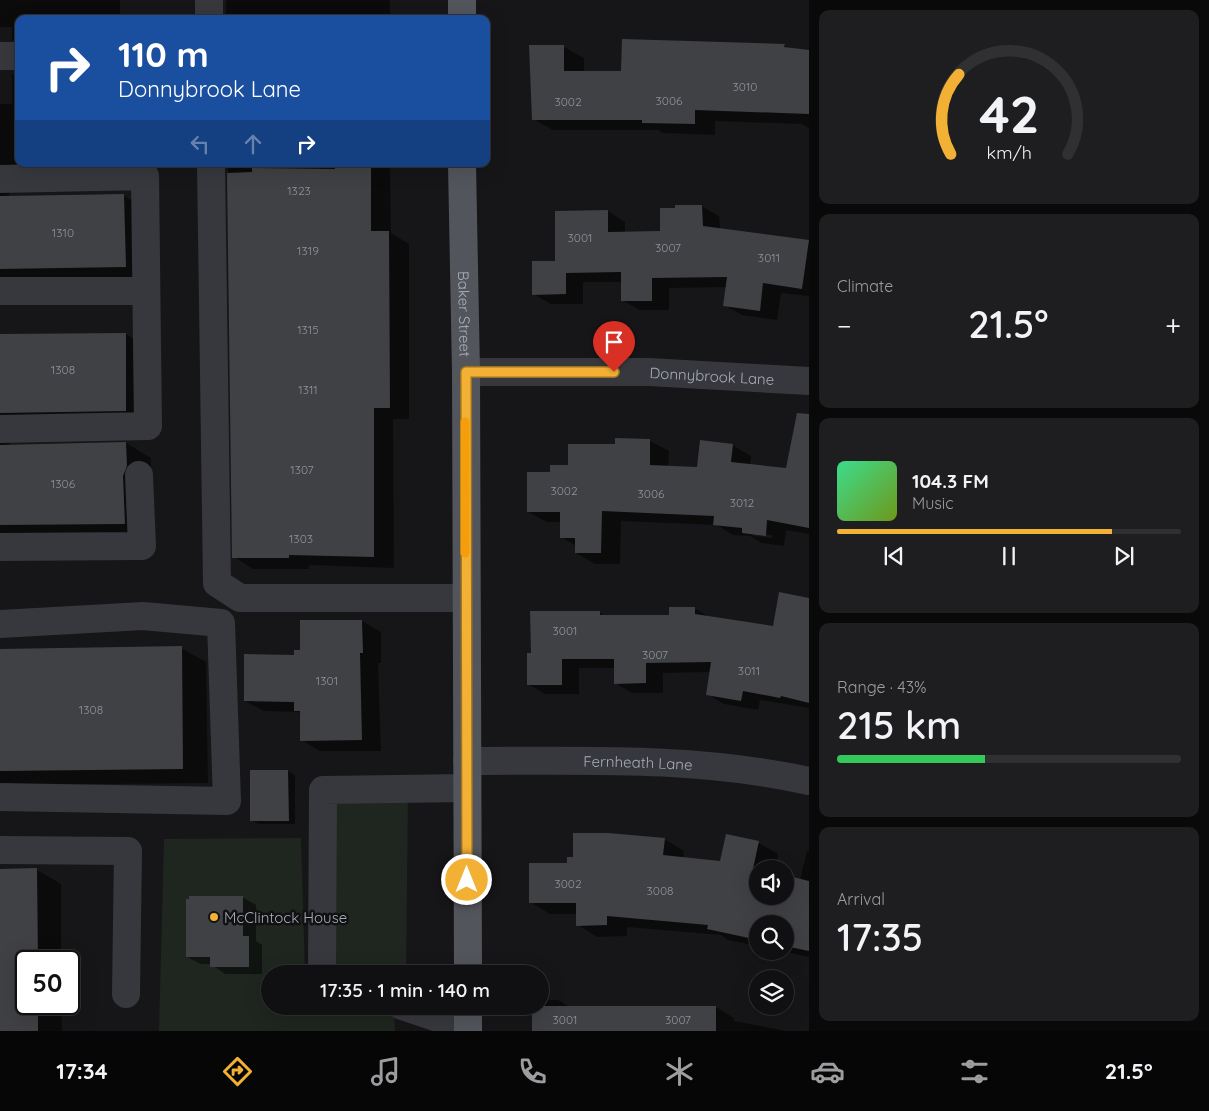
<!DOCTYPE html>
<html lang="en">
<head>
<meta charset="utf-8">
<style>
  body { margin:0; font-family:Quicksand,sans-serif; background:#1e1e20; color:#f1f3f6; height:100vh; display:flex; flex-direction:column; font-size:19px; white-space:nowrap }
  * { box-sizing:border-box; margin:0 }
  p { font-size:16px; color:#9c9d9f }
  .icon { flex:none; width:28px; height:28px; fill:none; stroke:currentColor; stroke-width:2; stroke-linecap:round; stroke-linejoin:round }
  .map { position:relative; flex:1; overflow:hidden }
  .side { display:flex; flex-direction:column; gap:10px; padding:10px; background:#09090a; width:400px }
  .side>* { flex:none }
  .hud { position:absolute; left:15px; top:15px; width:475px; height:152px; border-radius:10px; box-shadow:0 5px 20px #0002,0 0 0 1px #303032; background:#1a4fa0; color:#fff; overflow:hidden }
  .tools { position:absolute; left:749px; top:860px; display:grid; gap:10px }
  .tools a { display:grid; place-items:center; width:45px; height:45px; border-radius:50%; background:#101012; box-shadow:0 5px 20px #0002,0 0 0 1px #303032; font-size:25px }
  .speed { position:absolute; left:15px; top:950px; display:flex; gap:10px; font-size:25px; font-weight:700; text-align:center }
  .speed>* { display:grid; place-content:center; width:65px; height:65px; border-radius:50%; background:#101012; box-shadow:0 5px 20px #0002,0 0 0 1px #303032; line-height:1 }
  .speed .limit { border:2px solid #111; border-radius:8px; background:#fff; color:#111 }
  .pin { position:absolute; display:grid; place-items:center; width:42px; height:42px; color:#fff; margin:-51px -21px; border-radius:50% 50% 50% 0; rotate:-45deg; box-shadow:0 0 5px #0007 }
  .pin .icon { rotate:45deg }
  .me { position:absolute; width:55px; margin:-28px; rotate:0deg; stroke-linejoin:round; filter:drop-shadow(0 0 4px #0008) }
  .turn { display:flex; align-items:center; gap:18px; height:105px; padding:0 20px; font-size:22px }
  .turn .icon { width:65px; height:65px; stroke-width:2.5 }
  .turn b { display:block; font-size:35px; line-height:42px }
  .lanes { display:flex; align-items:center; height:48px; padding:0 20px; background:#0003; justify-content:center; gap:25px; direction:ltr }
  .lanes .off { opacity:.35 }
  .big { font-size:38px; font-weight:600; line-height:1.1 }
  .side .tile { flex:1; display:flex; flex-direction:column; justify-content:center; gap:8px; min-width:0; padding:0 18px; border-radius:10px; background:#1e1e20 }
  .side .dial { align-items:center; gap:0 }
  .dial svg { height:130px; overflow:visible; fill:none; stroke:#303032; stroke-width:7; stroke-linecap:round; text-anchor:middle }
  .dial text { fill:#f1f3f6; stroke:none }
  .song { display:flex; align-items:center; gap:15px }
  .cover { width:60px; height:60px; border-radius:8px; background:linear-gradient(135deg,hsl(150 70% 55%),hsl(80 70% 35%)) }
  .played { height:5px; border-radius:2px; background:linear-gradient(90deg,#f2b134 80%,#303032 80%) }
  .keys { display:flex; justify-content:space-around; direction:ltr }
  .heat { display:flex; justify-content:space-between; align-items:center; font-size:28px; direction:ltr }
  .charge { height:8px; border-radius:4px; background:linear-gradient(90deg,#34c759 43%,#303032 0) }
  .trip { position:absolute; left:261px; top:965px; width:288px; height:50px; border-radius:25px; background:#101012; box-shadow:0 5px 20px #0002,0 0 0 1px #303032; font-weight:600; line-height:50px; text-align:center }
  .tab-bar { display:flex; height:80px; justify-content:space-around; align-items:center; background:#060607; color:#9c9d9f }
  .tab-bar .icon { width:35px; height:35px }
  .tab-bar .current { color:#f2b134 }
  .tab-bar b { font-size:22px; color:#f1f3f6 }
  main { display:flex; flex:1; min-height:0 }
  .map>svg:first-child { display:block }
  .green { fill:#1e261f }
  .shadow { fill:#0007; fill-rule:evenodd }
  .building { fill:#404145 }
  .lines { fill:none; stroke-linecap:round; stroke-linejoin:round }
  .minor { stroke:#37383d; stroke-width:28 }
  .major { stroke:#53555c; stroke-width:28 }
  .route-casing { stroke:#9d7322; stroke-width:12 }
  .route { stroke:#f2b134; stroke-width:9 }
  .slow { stroke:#f59e0b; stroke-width:9 }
  .poi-dot { fill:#f2b134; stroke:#111113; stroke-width:2 }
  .labels { text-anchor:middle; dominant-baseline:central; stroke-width:5; stroke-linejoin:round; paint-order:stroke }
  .number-label { font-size:12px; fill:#8e929b }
  .street-label { font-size:15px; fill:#a8adb8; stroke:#111113 }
  .poi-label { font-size:15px; fill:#a8adb8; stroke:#111113; text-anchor:start }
</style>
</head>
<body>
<main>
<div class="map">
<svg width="809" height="1031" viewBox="0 0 809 1031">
  <rect width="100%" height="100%" fill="#161618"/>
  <!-- green -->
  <path class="green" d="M346 796 408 798 406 974H334L332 808Z
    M301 838 305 974H270V1006H343L394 1013 395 1031H159L164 839Z"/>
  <!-- shadow -->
  <path class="shadow" d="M0 0H120V19H19V43L12 40V27H0Z
    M226 0H406H390V19H226Z
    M784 45 790 49 809 52V128L802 124 715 121V135L663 133 658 130H553L533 119 564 47 584 58V72H622Z
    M19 73V164H127L11 185 9 196 102 194 106 196H124L149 210 151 281 0 283V104H12V74Z
    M228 164H390L391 233 409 244V419H393L394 568 309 565V569H253L234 557Z
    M701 206 719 216 720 229 809 242V296L781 293 777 320 742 315 724 305 727 287 669 288V310H640L622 300V282H583V304H551L533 294 556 262 608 211 625 222V233L661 232 676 209Z
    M126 334 150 349 151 425 11 435 9 444 10 446 126 443 151 458 150 538 0 539V335Z
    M616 439 650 441 669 451 668 467 698 469 732 445 751 456 750 465 787 469 809 452V534L786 530 784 546 762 543 750 536 733 535 717 525 621 521 620 564H595L576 553V546L561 537V522H547L528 512 551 474 616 445ZM751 533 772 535V538L754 536Z
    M809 599V708L760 700 758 710 724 704 707 694 711 672 663 673V693H632L615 683V668H579V694H545L528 684 532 654 599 612 606 617 671 616 694 608 711 618 774 628Z
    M362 621 381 632V663H378L381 751H320L301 740V714L298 712 264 711 245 701 301 651Z
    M181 648 206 662 208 783 0 785V650Z
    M251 771H288L295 775V824H258L252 820Z
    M727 836 759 843 778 854 775 869H758V896H785V877L800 880 807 851 809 852V957L782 951H785V924H758V946L728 940 721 935 627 927V936L597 937 578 925V914H550L530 902 568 864 664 839 684 851 683 859 721 862Z
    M0 870H37L61 884V961H26V1004H61L62 1031H0Z
    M242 897 256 905V941L262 945V974H225L211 964H201L187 957Z
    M540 1000H558L572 1008 716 1007 734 1018V1021L786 1031H533Z"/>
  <!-- building -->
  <path class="building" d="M622 39 785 44 784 47 809 50V114L695 110V124L642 123V120H532L529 45H564V71H621Z
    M335 164H371V231H389L390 408H374V557L289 555V558H232L227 173 252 172V168L335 169Z
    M124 194 126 267 0 269V196Z
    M675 205H702L703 226 809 240 802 289 763 283 760 311 723 306 727 277 652 278V301H621V272L566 273V294L532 295V261H555V211L608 210V232L660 231V208H675Z
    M126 333V411L0 413V334Z
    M797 413 809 414V528L767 520 766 536 742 533V528L713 525 714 516 602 511 601 553H575V538H560V512H527V472H550V465H568V444H615V438L650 439V465L697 467 700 440 733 444 731 462 786 468Z
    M126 442 127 466 123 476 125 524 0 525V445Z
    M779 592 809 598V703L781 696 780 698 743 691 741 701 706 695 711 662 646 663V683L614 684V659H562V685H527V653H531L530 611H600V615H669V607H695V614L773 626Z
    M300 620H362L363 653H360L362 740 300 741V711H294V702L244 701V654L294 655V650H300Z
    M182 646 183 769 0 771V649Z
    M250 770H288L289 821H250Z
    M573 833H608L665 838 663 855 720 861 726 834 759 841 753 869H758V896H785V875L809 881V951L785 946V924H758V940L707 929 708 925 607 916V925L576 926V903H529V863H567V857H573Z
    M37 868 38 961H26V1004H38V1031H0V869Z
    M189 896H243V936H249V967H210V957H186V899H189Z
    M532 1006H716V1031H532Z"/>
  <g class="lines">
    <!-- minor -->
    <g class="minor">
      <path d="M209 0V19"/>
      <path d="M0 56H19"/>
      <path d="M211 164 217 583 240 598H465"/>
      <path d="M0 179 145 176 148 426 0 429"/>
      <path d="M0 291H146"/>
      <path id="s1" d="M466 372H649L809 381"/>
      <path d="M0 547 142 546 139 475"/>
      <path d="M0 624 143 616 221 623 227 801 0 797"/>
      <path id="s2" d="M467 761C581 761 696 756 809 781"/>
      <path d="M0 850 128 851 126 994"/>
      <path d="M322 974 323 790 467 788"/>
      <path d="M402 1006 468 1028"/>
    </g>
    <!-- major -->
    <g class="major">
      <path d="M462 0V19"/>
      <path id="s3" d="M462 164 466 372 468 974"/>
      <path d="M468 1006V1031"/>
    </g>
  </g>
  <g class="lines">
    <defs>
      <path id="route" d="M467 880 466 372H614"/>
    </defs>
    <!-- route casing -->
    <use href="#route" class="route-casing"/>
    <!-- route -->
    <use href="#route" class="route"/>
    <!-- slow -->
    <path class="slow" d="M465 553V422"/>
  </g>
  <!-- markers -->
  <circle class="poi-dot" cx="214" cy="917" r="5"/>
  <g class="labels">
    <!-- number labels -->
    <g class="number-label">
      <text x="745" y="86">3010</text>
      <text x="669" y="100">3006</text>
      <text x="568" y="101">3002</text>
      <text x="299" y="190">1323</text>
      <text x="63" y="232">1310</text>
      <text x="580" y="237">3001</text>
      <text x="668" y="247">3007</text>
      <text x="308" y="250">1319</text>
      <text x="769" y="257">3011</text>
      <text x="308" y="329">1315</text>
      <text x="63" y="369">1308</text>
      <text x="308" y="389">1311</text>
      <text x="302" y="469">1307</text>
      <text x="63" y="483">1306</text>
      <text x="564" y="490">3002</text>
      <text x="651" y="493">3006</text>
      <text x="742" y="502">3012</text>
      <text x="301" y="538">1303</text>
      <text x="565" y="630">3001</text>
      <text x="655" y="654">3007</text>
      <text x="749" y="670">3011</text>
      <text x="327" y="680">1301</text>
      <text x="91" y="709">1308</text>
      <text x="568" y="883">3002</text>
      <text x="660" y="890">3008</text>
      <text x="565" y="1019">3001</text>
      <text x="678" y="1019">3007</text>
    </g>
    <!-- street labels -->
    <g class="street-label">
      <text stroke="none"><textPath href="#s3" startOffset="150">Baker Street</textPath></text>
      <text stroke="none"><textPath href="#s1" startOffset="246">Donnybrook Lane</textPath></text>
      <text stroke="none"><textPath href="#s2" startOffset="171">Fernheath Lane</textPath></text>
    </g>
    <!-- poi labels -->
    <g class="poi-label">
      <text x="224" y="917">McClintock House</text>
    </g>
  </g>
</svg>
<div class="tools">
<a><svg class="icon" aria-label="sound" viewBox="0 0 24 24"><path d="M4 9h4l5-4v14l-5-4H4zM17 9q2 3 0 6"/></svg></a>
<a><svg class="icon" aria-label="search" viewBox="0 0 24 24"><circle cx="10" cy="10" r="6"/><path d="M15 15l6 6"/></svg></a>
<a><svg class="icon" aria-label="layers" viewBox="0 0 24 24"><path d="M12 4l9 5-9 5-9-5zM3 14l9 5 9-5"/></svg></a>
</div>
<div class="speed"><div class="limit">50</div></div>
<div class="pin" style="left:614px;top:372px;background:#d93025"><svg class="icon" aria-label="arrive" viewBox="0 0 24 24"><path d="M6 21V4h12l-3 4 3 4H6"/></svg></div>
<svg class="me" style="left:467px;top:880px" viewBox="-20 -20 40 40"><circle r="17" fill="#f2b134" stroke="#fff" stroke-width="3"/><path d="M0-11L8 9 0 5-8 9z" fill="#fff"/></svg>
<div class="trip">17:35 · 1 min · 140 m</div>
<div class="hud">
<div class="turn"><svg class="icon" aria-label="right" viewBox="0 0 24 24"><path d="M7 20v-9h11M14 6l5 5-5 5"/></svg><div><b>110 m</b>Donnybrook Lane</div></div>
<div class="lanes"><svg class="icon off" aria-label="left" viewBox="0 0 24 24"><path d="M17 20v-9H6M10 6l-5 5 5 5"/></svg><svg class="icon off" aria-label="ahead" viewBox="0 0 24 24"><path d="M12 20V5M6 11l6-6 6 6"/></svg><svg class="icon" aria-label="right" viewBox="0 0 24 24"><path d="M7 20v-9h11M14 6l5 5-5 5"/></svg></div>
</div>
</div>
<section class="side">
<div class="tile dial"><svg viewBox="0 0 100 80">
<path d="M14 69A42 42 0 1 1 86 69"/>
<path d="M14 69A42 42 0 0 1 19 20" stroke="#f2b134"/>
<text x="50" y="56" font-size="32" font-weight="700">42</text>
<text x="50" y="72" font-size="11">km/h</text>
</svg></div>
<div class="tile"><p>Climate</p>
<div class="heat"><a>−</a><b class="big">21.5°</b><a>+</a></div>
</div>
<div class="tile">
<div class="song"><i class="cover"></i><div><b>104.3 FM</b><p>Music</p></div></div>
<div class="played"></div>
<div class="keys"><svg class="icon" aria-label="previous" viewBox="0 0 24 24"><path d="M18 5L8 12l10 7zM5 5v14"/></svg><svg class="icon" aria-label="pause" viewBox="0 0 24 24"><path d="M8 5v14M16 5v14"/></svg><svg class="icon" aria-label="next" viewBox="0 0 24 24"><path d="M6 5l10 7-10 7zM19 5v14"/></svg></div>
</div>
<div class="tile"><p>Range · 43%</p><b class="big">215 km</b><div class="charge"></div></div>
<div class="tile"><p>Arrival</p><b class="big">17:35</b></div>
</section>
</main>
<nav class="tab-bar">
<b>17:34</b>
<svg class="icon current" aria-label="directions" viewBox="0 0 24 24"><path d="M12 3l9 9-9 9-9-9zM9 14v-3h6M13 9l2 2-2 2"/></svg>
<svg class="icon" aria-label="music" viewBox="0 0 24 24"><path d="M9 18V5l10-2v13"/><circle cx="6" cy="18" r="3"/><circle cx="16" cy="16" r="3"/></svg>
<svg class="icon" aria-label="phone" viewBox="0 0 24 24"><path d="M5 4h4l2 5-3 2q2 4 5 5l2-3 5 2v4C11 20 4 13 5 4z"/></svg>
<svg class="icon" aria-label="climate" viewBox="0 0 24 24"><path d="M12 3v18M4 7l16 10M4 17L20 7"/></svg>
<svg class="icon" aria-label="car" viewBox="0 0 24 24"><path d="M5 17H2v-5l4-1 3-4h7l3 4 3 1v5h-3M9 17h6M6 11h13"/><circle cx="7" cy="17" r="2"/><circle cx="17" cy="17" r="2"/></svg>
<svg class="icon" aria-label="filters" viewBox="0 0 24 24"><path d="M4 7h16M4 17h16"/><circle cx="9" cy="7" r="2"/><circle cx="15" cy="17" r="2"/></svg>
<b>21.5°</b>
</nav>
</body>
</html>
